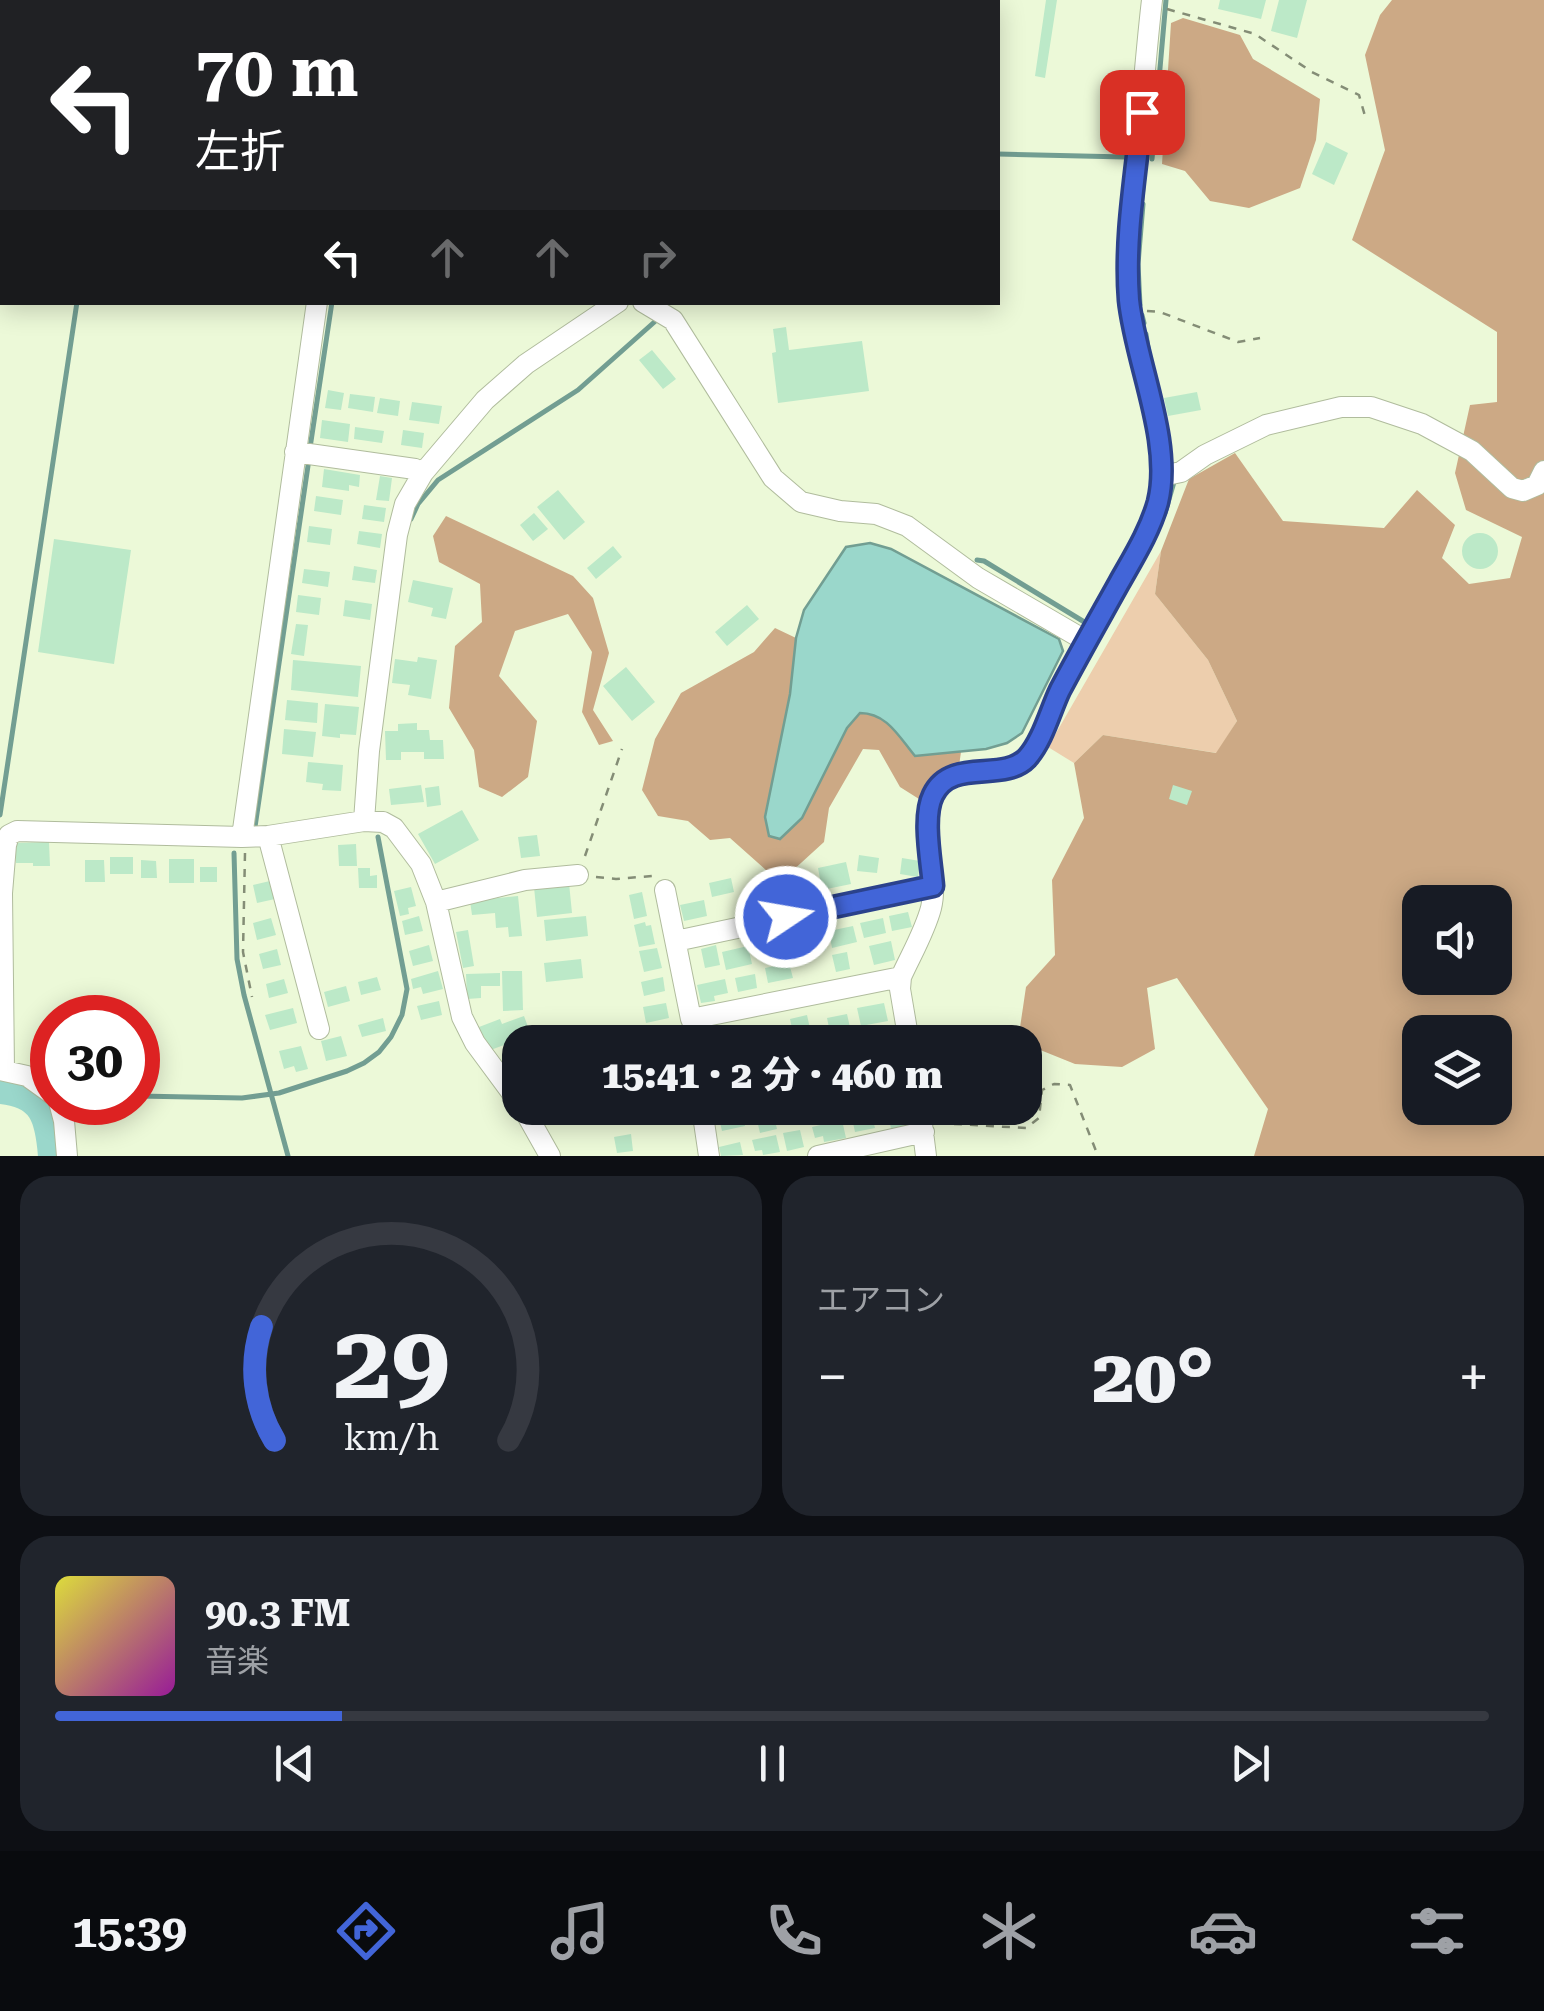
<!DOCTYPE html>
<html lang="ja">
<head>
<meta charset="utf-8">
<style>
  body { margin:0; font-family:"Roboto Serif","Noto Sans JP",serif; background:#20242c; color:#f1f3f6; height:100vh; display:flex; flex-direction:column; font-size:38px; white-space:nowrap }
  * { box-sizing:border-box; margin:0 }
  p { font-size:32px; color:#9ea1a6 }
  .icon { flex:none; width:55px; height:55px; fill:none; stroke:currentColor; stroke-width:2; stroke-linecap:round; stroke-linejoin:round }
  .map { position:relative; height:1156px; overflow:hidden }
  .details { display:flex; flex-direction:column; gap:20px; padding:20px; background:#0d0f14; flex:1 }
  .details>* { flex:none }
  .guide { position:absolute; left:0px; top:0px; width:1000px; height:305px; box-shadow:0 5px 25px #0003; background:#202124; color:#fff; overflow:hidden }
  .tools { position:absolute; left:1402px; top:885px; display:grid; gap:20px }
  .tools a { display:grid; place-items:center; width:110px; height:110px; border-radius:20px; background:#171b24; box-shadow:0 5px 25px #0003; font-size:50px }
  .speed { position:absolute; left:30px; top:995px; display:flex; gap:20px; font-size:50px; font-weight:700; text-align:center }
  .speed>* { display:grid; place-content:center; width:130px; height:130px; border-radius:50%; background:#171b24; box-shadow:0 5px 25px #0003; line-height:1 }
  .speed .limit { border:15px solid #d22; background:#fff; color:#111 }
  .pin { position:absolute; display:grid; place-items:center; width:85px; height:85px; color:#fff; margin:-42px; border-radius:20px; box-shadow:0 5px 15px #0006 }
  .me { position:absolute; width:110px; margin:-55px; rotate:78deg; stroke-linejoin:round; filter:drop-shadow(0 0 8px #0008) }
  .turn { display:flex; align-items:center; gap:35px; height:210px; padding:0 30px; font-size:45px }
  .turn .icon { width:130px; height:130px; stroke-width:2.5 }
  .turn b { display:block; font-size:70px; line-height:85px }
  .lanes { display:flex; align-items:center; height:95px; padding:0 30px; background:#0003; justify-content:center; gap:50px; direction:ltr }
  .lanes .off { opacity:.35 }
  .big { font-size:75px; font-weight:800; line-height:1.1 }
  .details .tile { flex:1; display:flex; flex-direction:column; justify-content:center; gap:15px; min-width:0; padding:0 35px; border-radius:30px; background:#20242c }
  .details .dial { align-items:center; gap:0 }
  .dial svg { height:260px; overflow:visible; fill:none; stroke:#363941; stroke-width:7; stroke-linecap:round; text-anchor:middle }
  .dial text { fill:#f1f3f6; stroke:none }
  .song { display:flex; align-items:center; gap:30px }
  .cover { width:120px; height:120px; border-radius:15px; background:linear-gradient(135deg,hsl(60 70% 55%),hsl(300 70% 35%)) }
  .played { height:10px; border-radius:5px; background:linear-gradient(90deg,#4265d8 20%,#363941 20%) }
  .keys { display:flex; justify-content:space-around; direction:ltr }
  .heat { display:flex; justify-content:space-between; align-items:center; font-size:55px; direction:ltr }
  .details .tiles { flex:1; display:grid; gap:20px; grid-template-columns:1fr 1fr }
  .tile:last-child { grid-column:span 2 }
  .trip { position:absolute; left:502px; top:1025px; width:540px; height:100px; border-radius:30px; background:#171b24; box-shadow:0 5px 25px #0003; font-weight:800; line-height:100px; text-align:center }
  .tabs { display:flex; height:160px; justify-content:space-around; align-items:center; background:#090b0e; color:#9ea1a6 }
  .tabs .icon { width:70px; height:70px }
  .tabs .current { color:#4265d8 }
  .tabs b { font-size:45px; color:#f1f3f6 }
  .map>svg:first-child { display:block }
  .green { fill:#edcead }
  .forest { fill:#cca985; fill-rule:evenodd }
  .water { fill:#9ad7cb; stroke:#729e92; stroke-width:2.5 }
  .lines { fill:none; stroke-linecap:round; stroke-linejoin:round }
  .stream { stroke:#729e92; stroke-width:5 }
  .river { stroke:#9ad7cb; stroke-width:28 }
  .building { fill:#bce9c8 }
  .minor-casing { stroke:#b0bc9d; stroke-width:22 }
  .path { stroke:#848d76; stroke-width:2.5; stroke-dasharray:8 8; stroke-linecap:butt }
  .minor { stroke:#fff; stroke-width:20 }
  .route-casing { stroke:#2b428c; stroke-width:25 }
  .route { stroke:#4265d8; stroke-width:18 }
</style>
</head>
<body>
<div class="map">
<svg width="1544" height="1156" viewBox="0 0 1544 1156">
  <rect width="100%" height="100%" fill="#ecf9d8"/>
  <!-- green -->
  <path class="green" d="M1161 551 1155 594 1208 660 1237 721 1217 753 1103 735 1074 763 1048 747Z"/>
  <!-- forest -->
  <path class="forest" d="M1392 0H1544V1156H1254L1268 1109 1177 978 1147 988 1155 1049 1122 1067 1075 1064 1018 1041 1026 987 1055 955 1052 880 1084 818 1074 763 1103 735 1216 753 1237 721 1208 660 1155 594 1161 551 1189 479 1235 453 1283 521 1384 528 1417 490 1455 525 1442 558 1469 584 1510 578 1522 537 1466 510 1455 473 1470 405 1497 402V332L1352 240 1385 150 1365 55 1380 15ZM1420 902H1495V978H1420ZM1420 1032H1495V1108H1420Z
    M1183 18 1240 35 1253 59 1320 99 1316 140 1300 188 1249 208 1210 201 1185 171 1162 164 1171 23Z
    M446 516 573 576 593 598 609 653 593 710 613 741 599 745 582 712 592 652 568 614 515 631 499 676 537 721 528 777 502 797 479 787 474 750 449 708 455 646 482 622 480 584 439 562 433 536Z
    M775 628 796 638 790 694 847 728 860 713C887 713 899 737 915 756L961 752 959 766 931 777 919 799 900 787 879 750 863 749 829 808 824 842 790 873 767 871 730 838 710 840 688 821 658 816 642 790 655 739 681 693 754 652Z"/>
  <!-- water -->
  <path class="water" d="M870 543 891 549 1059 639 1063 651 1022 733 1007 743 986 749 915 756C899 737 887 713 860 713L847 728 802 818 780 839 769 836 765 817 790 694 796 638 804 610 846 547Z"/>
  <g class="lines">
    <!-- stream -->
    <path class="stream" d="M183 2 184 0
      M377 2 378 0
      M998 154 1125 157
      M1152 159 1166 0
      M1140 305 1138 264 1143 204
      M1142 315 1144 323
      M1146 334 1148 348
      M310 448 332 302
      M1165 513 1174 482
      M411 519 418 504 438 480 578 390 660 317
      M977 560 984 561 1086 623
      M0 815 77 302
      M255 827 309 459
      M234 853 237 959 244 995 288 1156
      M138 1096 242 1098 279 1093 347 1071 364 1063 379 1052 391 1037 402 1015 407 989 378 837"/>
    <!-- river -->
    <path class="river" d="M0 1090C43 1094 49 1117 52 1156"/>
  </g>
  <!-- building -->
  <path class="building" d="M1046 0H1057L1045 78 1035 76Z
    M1220 0H1266L1261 19 1218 9Z
    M1279 0H1307L1297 38 1271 31Z
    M1326 142 1348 153 1334 185 1312 174Z
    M786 327 789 350 862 341 869 391 778 403 772 353 776 352 773 329Z
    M652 350 676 379 663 389 639 360Z
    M328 390 344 393 341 410 325 408Z
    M1197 392 1201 410 1168 416 1164 398Z
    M350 394 375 397 373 412 348 408Z
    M380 398 400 401 398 416 377 413Z
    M412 402 442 406 439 424 409 420Z
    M322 420 350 424 348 442 320 438Z
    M355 427 384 431 382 443 354 439Z
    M403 430 424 433 422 448 401 445Z
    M324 469 360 475 359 487 349 485V491L322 487Z
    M380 476 392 478 389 501 376 500Z
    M558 490 585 522 564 540 537 507Z
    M316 496 343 500 341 515 314 511Z
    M364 505 386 508 384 522 362 519Z
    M534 513 548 529 533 541 520 525Z
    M309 526 332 529 330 545 307 542Z
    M359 531 382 534 380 548 357 544Z
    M1462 551a18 18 0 1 1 36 0a18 18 0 1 1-36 0Z
    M54 539 131 550 114 664 38 652Z
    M613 546 622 557 596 579 587 568Z
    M354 566 377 570 375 583 352 580Z
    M304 569 330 572 328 587 302 583Z
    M413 580 453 588 446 619 431 616 433 608 408 602Z
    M298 595 321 598 319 615 296 612Z
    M345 600 372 604 370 620 343 616Z
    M747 605 759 619 727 646 715 632Z
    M296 624 308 625 304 656 291 654Z
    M418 657 437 660 431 699 408 695 410 685 392 683 395 659 417 662Z
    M293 660 361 666 358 697 291 690Z
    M626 667 655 702 632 721 603 686Z
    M287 700 318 703 317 723 285 720Z
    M325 704 359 707 356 735 340 734V738L322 736Z
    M417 723V730H429L430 740H443L444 759H424V752H401V760H386L385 731H398V724Z
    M284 729 316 732 313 757 282 754Z
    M308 762 343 765 341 791 322 790 323 784 306 782Z
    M421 785 424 802 391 805 389 789Z
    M1173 785 1192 791 1187 805 1169 799Z
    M439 786 441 805 427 807 425 788Z
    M462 810 479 840 435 864 418 834Z
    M537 835 540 856 521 858 518 837Z
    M49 842 50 866H33V863H16L15 843Z
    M356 844 357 866H339L338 845Z
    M859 855 879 858 877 873 857 871Z
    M110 857H133V874H110Z
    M902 858 920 861 918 877 900 874Z
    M169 859H194V883H169Z
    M85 860H104L105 882H85Z
    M141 860 156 861 157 878H141Z
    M846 862 851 884 822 890 818 868Z
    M200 867H217V882H200Z
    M358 868H370V876L377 875V888H359Z
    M731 878 734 892 712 897 709 883Z
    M270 881 275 899 257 903 253 885Z
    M569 883 572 913 537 917 534 887Z
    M411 887 416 906 408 908 409 914 400 916 394 891Z
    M783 891 787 907 769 911 765 895Z
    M642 892 647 916 634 919 629 895Z
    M518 896 522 936 509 937 508 927 496 928 495 913 472 915 470 901Z
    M704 900 707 916 684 921 680 905Z
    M908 912 912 927 892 931 889 916Z
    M419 916 423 931 405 935 402 921Z
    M586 916 588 936 546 941 544 920Z
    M271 918 276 935 257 940 253 923Z
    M883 918 886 933 864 938 860 923Z
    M645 922 646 926 651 925 655 944 639 947 634 925Z
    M853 926 857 942 832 948 829 931Z
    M468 930 474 966 463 968 456 932Z
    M822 933 826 950 797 956 793 939Z
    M775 938 779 954 761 957 757 942Z
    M891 941 895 960 874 965 869 946Z
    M429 945 433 961 413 966 409 951Z
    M716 945 720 965 705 968 701 949Z
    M748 946 752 964 726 970 722 952Z
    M657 948 662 968 644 972 639 951Z
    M277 949 281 965 263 969 259 954Z
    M847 952 850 969 836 972 832 955Z
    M581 959 583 978 546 982 544 963Z
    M789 963 793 978 768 983 765 968Z
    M438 971 443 989 423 994 421 987 413 989 411 979Z
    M502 971H522L523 1010 503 1011Z
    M500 973V986H481V998L467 999 466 974Z
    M755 974 757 988 738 992 735 978Z
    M377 977 381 990 361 995 358 982Z
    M663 977 665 991 644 996 641 982Z
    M284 979 288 993 269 998 266 984Z
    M725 979 728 993 714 996 715 1001 701 1003 697 985Z
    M346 986 350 1001 328 1007 324 992Z
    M439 1001 442 1015 421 1020 417 1006Z
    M666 1003 669 1018 646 1023 643 1007Z
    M884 1003 888 1021 861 1026 857 1008Z
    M293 1008 297 1023 270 1030 265 1015Z
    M847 1014 851 1032 831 1037 827 1018Z
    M807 1015 813 1042H795L790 1019Z
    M524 1016 531 1035 488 1051 479 1027 500 1019 502 1024Z
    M383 1018 386 1031 362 1037 358 1025Z
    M749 1025 753 1042H729L728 1037 739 1035 737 1028Z
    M895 1027 898 1042H872L870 1032Z
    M783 1028 786 1042H761L759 1034Z
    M341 1036 347 1056 326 1061 321 1041Z
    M301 1046 308 1069 296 1072 294 1066 284 1069 279 1051Z
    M741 1109 745 1126 722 1131 718 1114Z
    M907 1109 910 1124 891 1129 888 1113Z
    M773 1112 777 1129 760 1133 756 1116Z
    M872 1115 875 1128 855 1132 852 1118Z
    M842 1120 846 1138 824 1142 823 1136 815 1138 812 1127Z
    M800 1130 804 1147 787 1151 783 1133Z
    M631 1134 633 1151 617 1153 614 1137Z
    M776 1135 780 1152 763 1155 762 1150 755 1151 752 1140Z
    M740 1142 743 1155 721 1156 719 1147Z"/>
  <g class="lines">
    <defs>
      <path id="minor" d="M362 2V0
        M777 2V0
        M0 19H2
        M643 302 673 320 773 478 801 502 840 511 876 514 907 526 978 578 1086 641
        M295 452 415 469 423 473
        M1162 476 1181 472 1205 455 1266 425 1341 407H1371L1422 424 1472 451 1512 488 1523 491 1537 485 1544 471
        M364 821 369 751 397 535 405 504 423 473 485 400 526 364 618 302
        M268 836 319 1029
        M242 837 317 302
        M665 890 691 1019 901 977
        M436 902 525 880 578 875
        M676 941 933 886
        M909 1042 900 989 901 977C911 955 925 931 931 908 940 873 917 827 933 795 952 757 1003 783 1027 758 1043 741 1050 711 1060 690 1078 654 1099 619 1119 584 1133 558 1150 531 1158 502 1173 444 1136 361 1129 301 1125 262 1132 220 1135 181 1141 121 1145 60 1152 0
        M0 1070 27 1076 52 1094
        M4 1070 2 893 6 845 9 835 17 831 242 837 268 836 364 821 383 822 394 828 421 864 436 902 462 1017 475 1043 520 1104
        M59 1102 64 1121 67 1156
        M523 1108 550 1156
        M920 1108 926 1156
        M709 1156 704 1122 710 1108
        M818 1156 924 1132"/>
    </defs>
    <!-- minor casing -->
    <use href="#minor" class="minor-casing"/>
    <!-- path -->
    <path class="path" d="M1167 9 1255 34 1312 72 1359 95 1365 116
      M1147 311 1160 312 1238 342 1260 338
      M245 853 243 952 252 997
      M585 856 622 749
      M596 877 616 879 652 876
      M938 1123 1026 1128 1039 1118 1042 1090 1054 1084 1070 1085 1098 1156"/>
    <!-- minor -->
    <use href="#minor" class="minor"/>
  </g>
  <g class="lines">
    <defs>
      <path id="route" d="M786 917 933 886C931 861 922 817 933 795 951 757 1003 783 1027 758 1043 740 1050 711 1060 690 1079 654 1099 619 1119 583 1133 558 1150 531 1158 502 1173 441 1135 361 1129 300 1124 238 1136 173 1142 112"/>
    </defs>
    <!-- route casing -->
    <use href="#route" class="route-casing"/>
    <!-- route -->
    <use href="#route" class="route"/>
  </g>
</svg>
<div class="tools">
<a><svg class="icon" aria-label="sound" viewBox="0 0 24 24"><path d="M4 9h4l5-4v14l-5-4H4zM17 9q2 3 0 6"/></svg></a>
<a><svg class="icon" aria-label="layers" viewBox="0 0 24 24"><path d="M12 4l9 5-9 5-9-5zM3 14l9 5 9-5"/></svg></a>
</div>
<div class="speed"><div class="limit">30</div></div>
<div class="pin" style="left:1142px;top:112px;background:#d93025"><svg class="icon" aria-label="arrive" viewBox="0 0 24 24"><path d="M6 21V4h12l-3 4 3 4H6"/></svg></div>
<svg class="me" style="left:786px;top:917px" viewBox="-20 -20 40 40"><circle r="17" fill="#4265d8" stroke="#fff" stroke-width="3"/><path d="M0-11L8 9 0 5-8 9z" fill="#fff"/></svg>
<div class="trip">15:41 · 2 分 · 460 m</div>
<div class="guide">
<div class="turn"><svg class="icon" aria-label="left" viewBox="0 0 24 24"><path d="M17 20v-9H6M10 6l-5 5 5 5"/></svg><div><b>70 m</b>左折</div></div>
<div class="lanes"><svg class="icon" aria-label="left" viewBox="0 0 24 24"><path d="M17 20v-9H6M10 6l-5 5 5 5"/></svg><svg class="icon off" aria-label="ahead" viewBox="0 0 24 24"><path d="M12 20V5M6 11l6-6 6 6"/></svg><svg class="icon off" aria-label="ahead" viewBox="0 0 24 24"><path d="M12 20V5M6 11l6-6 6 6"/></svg><svg class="icon off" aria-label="right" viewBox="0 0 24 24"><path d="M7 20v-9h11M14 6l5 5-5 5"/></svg></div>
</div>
</div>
<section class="details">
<div class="tiles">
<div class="tile dial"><svg viewBox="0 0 100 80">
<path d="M14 69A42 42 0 1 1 86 69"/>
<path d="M14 69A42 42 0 0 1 10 34" stroke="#4265d8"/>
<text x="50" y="56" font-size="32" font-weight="700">29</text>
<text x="50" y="72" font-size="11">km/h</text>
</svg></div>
<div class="tile"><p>エアコン</p>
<div class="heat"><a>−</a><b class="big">20°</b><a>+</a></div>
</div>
<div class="tile">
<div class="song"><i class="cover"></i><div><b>90.3 FM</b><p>音楽</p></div></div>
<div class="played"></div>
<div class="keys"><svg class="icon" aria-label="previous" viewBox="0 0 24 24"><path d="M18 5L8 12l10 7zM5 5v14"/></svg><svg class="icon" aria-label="pause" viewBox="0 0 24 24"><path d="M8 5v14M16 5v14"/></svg><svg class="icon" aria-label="next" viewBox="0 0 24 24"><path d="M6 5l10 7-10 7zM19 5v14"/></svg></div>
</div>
</div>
</section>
<nav class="tabs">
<b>15:39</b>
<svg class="icon current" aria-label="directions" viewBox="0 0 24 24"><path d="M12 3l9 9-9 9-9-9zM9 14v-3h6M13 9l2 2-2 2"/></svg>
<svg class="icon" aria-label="music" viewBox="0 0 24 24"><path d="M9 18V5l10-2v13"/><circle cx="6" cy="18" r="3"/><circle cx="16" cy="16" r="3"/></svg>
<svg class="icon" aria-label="phone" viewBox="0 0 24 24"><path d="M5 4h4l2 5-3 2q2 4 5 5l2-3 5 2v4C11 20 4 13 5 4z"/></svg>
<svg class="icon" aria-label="climate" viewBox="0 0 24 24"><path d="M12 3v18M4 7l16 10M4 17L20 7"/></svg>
<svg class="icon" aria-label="car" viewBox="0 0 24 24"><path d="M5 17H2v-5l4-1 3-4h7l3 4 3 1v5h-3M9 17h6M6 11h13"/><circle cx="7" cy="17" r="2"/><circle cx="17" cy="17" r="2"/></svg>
<svg class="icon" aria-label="filters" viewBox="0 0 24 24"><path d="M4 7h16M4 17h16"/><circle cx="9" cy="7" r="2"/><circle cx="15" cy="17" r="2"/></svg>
</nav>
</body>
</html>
